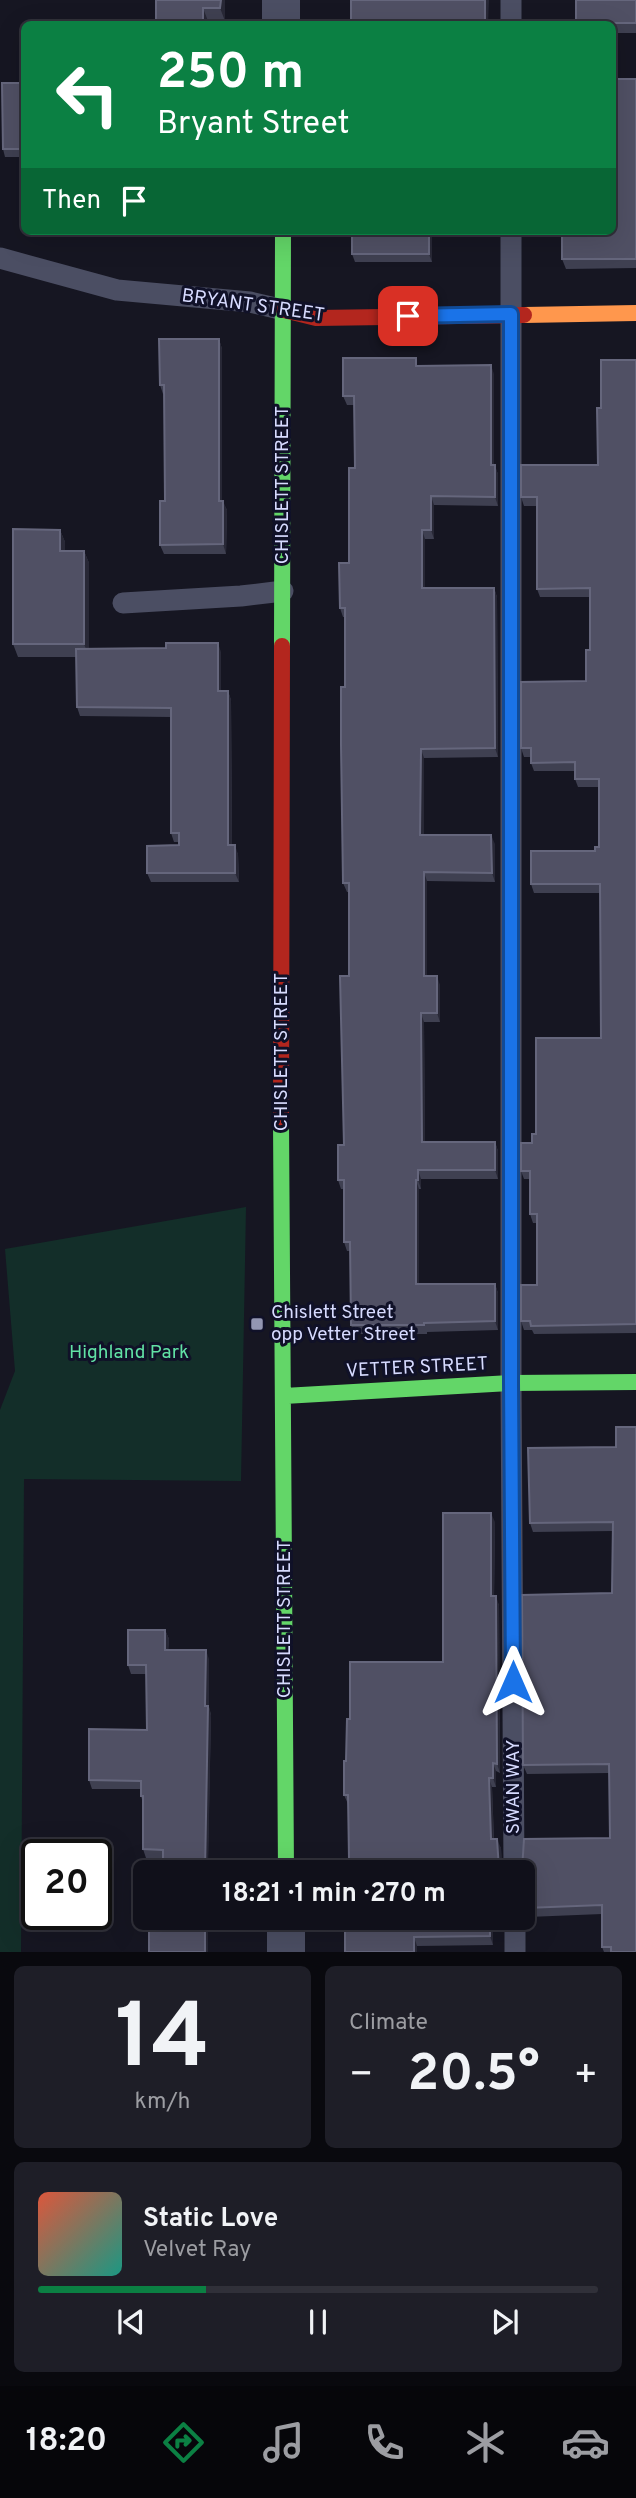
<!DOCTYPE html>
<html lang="en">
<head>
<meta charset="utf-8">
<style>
  body { margin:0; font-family:Overpass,sans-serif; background:#1e1e27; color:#f1f3f6; height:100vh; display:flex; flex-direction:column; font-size:26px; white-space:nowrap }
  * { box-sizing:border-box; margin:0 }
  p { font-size:23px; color:#9c9da2 }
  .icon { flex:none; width:38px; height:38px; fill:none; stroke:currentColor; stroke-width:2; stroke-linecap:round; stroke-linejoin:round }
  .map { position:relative; height:1952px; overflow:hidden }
  .panel { display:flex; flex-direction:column; gap:14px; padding:14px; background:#09090e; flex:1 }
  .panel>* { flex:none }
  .banner { position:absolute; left:21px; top:21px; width:595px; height:214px; border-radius:10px; box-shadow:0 7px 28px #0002,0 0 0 2px #303039; background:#0b8043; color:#fff; overflow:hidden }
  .speed { position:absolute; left:21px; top:1839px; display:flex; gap:14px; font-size:35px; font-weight:700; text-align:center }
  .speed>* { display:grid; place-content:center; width:91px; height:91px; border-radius:50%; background:#10101a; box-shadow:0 7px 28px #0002,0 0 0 2px #303039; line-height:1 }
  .speed .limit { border:4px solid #111; border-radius:10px; background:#fff; color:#111 }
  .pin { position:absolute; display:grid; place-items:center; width:60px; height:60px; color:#fff; margin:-30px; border-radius:14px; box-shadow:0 4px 10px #0006 }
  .me { position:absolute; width:77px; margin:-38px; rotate:0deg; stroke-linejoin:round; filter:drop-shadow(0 0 5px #0008) }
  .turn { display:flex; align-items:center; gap:24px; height:147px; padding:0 21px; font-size:32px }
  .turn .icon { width:91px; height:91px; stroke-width:2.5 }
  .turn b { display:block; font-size:49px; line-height:60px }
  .then { display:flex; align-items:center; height:66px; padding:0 21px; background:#0003; gap:14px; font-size:26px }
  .big { font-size:52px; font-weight:700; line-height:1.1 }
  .panel .widget { flex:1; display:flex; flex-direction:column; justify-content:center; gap:10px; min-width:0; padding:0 24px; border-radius:10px; background:#1e1e27 }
  .panel .dial { align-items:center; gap:0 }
  .dial b { font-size:91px; line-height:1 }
  .song { display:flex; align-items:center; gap:21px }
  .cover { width:84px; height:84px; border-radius:10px; background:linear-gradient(135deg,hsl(10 70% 55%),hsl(170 70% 35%)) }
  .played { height:7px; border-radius:4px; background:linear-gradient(90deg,#0b8043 30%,#303039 30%) }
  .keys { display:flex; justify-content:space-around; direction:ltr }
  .heat { display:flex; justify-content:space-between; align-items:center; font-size:38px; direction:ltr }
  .panel .tiles { flex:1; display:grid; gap:14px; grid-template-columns:1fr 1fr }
  .widget:last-child { grid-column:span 2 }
  .trip { position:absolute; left:133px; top:1860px; width:402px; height:70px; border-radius:10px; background:#10101a; box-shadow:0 7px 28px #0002,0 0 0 2px #303039; font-weight:700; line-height:70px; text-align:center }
  .menu { display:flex; height:112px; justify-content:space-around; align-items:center; background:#06060a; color:#9c9da2 }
  .menu .icon { width:49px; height:49px }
  .menu .active { color:#0b8043 }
  .menu b { font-size:32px; color:#f1f3f6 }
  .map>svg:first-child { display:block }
  .green { fill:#132e29 }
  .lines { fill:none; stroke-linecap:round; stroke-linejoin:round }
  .lane { stroke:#4b4e63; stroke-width:21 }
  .street { stroke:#4b4e63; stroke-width:38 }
  .fast { stroke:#63d668; stroke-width:16 }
  .slow { stroke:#ff974d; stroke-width:16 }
  .jam { stroke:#b3261e; stroke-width:16 }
  .wall { fill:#3f4051 }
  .shaded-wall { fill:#282836 }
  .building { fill:#505064; stroke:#65667c; stroke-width:2 }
  .route-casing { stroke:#114b97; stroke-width:18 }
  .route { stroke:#1a73e8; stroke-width:12 }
  .poi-dot { fill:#9396b2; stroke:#101128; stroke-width:2.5 }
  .labels { text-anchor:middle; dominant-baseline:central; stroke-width:6; stroke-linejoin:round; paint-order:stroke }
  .street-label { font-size:19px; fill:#d7dbff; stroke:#101128 }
  .poi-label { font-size:19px; fill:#d7dbff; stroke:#101128; text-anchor:start }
  .park-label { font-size:19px; fill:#61e1a5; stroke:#101128 }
</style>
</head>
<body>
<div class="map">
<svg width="636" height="1952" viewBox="0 0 636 1952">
  <rect width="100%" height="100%" fill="#161622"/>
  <!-- green -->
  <path class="green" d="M246 1207 241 1481 24 1479 21 1952H0V1410L15 1371 5 1249Z"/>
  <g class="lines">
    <!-- lane -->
    <path class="lane" d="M511 0V24
      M511 231V1383L514 1872
      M0 258 117 290 250 302 284 310
      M123 603 241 596 283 591
      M515 1918V1952"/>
    <!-- street -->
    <path class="street" d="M281 0V24
      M286 1918V1952"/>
    <!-- fast -->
    <path class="fast" d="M282 646 283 231
      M281 1122 286 1872
      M284 1396 511 1383 636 1382"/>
    <!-- slow -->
    <path class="slow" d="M524 315 636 313"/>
    <!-- jam -->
    <path class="jam" d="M284 310 316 318 524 315
      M281 1122 282 646"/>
  </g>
  <!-- wall -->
  <path class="wall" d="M225 0V21H208V24H156Z
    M636 0V33H612V24H576V23Z
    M636 79V268L566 269 562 259Z
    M24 83V157H5L3 149Z
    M177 231H201V234Z
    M352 231H432V262H355L352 254Z
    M219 339 222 349V501L227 510 226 554H164L160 545 165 501 164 394H163L160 385Z
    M636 360V1333L534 1334 532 1330H524L521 1321 537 1285V1223H533L530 1214V1179H524L521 1171 536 1134 601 1038V893H534L531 884 595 851 599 847V787H578L575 779V771H534L531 763V757H524L521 748 586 681 590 650V597H540L537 589V506H524L521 497 598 465 601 408Z
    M419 366 494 374V465L498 474V506L434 505V539H425V588H494L497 597 498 757 424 758V835L495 844V882L427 881V976L440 985V1022H424L425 1142H495L498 1151V1179H421V1189H419V1284H495L498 1293V1330L427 1332V1334H354L351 1325 350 1251H347L344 1242V1189H341L338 1180 344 1145 349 976V892H347L343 883 345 617H343L340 608 349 563 355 468 354 405H347L343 396Z
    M60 530 65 542V551H84L89 563V649L221 652V691H228L231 700 232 845 238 854 239 882H151L147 873 179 845V842H174L171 833V717L80 716 77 707 76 657H18L13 644Z
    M616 1447 636 1952H604L602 1947V1914L528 1917 523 1909V1872L610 1838 609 1773 527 1774 523 1765 612 1593 613 1531 533 1532 530 1523Z
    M495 1522 494 1596 499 1605 500 1773 496 1771V1787H492L494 1839 501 1848 502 1872 349 1859 348 1804 344 1795 350 1719 443 1662Z
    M165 1630 169 1639 168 1650 209 1659V1707L211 1715 208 1858H146L143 1849V1803L141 1796V1789H92L89 1780 147 1730 146 1674H131L128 1665Z
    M345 1918H493V1945L417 1946Z"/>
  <!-- shaded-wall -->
  <path class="shaded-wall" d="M221 0H225V21L220 8Z
    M485 0H489L488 24H485Z
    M203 8 208 21V24H203Z
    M429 231H432V262L429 254Z
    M219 339 222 349V510L219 501Z
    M491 365 494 374V474L491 465Z
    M495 465 498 474V506L495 497Z
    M431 496 434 505V539L431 530Z
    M223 501 227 510 226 554 223 544Z
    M60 530 65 542V563L60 551Z
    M422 530 425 539V597L422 588Z
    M84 551 89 563V657L84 644Z
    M494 588 497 597 498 757 495 748Z
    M218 643 221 652V700L218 691Z
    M228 691 231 700 232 854 228 845Z
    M421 749 424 758V844L420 835Z
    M491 835 495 844V882L492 873Z
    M235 845 238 854 239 882 235 873Z
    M424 872 427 881V985L424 976Z
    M437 976 440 985V1022L437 1013Z
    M421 1013 424 1022 425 1151 422 1142Z
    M495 1142 498 1151V1179L495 1170Z
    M418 1170 421 1179V1189L418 1180Z
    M416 1180 419 1189V1293L416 1284Z
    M495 1284 498 1293V1330L495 1321Z
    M491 1513 495 1522 494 1605 491 1596Z
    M496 1596 499 1605 500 1773 497 1764Z
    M165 1630 169 1639 168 1658 165 1650Z
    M206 1650 209 1659V1707L211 1715 208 1872H205Z
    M493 1763 496 1771V1787L493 1778Z
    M489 1778 492 1787 494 1848 491 1839Z
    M497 1839 501 1848 502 1872 499 1869Z
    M205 1918H208V1952H205Z
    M490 1918H493V1945L490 1936Z
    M414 1937 417 1946V1952H414Z"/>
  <!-- building -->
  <path class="building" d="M156 0H221L220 8H203V24H156Z
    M351 0H485V24H351Z
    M576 0H636V23H576Z
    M612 79H636V259H562V231H612Z
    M2 83H24V149H3Z
    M352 231H429V254H352Z
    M159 339H219V501H223V544L160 545V501H165L164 385H160Z
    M343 358H416V366L491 365V465H495V497L431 496V530H422V588H494L495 748 421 749 420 835H491L492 873 424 872V976H437V1013H421L422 1142H495V1170H418V1180H416V1284H495V1321L424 1323V1325H351L350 1242H344V1180H338V1145H344L340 976H349V883H343L341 745V687H345V608H340L339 563H349V468H355L354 396H343Z
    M601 360H636V1324L531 1326 530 1321H521V1285H537V1214H530V1171H521V1143H532V1134H536V1038H601L600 884H531V851H595V847H599V779H575V762L531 763V748H521V682L586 681V650H590V588L537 589V497H521V465H598L597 408H601Z
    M13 529 60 530V551H84V644H13Z
    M166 643H218V691H228V845H235V873H147V846L179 845V833H171V708L77 707 76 649 166 648Z
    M616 1427H636V1952H611V1947H602V1905L525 1908 523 1905V1872H517L522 1870 524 1839 610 1838 609 1764 523 1765 522 1595 612 1593 613 1522 530 1523 528 1448 616 1447Z
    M443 1513H491V1596H496L497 1764 493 1763V1778H489L491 1839H497L499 1869 502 1872H346V1859H349L348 1795H344V1761H346L347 1719H350V1662H443Z
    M128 1630H165V1650H206L205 1706H208L205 1872H163V1850L143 1849V1796H141V1781L89 1780V1729L147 1730 146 1665H128Z
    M164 1918H205V1952H149V1927L164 1926Z
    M345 1918H490V1936L414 1937V1952H345Z"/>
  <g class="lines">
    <defs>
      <path id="route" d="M408 316 511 314V1383L513 1682"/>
    </defs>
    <!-- route casing -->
    <use href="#route" class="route-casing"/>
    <!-- route -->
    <use href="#route" class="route"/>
  </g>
  <!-- markers -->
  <rect class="poi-dot" x="250" y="1317" width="14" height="14" rx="3.5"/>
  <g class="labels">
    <!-- street labels -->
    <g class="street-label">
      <text transform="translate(253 306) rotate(8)">BRYANT STREET</text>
      <text transform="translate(283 485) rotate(-90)">CHISLETT STREET</text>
      <text transform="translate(282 1052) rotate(-90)">CHISLETT STREET</text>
      <text transform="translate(417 1368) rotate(-3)">VETTER STREET</text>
      <text transform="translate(285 1619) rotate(-90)">CHISLETT STREET</text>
      <text transform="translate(514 1787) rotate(-90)">SWAN WAY</text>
    </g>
    <!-- poi labels -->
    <g class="poi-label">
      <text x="271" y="1313">Chislett Street<tspan x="271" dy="22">opp Vetter Street</tspan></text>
    </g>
    <!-- park labels -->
    <g class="park-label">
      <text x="129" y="1353">Highland Park</text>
    </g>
  </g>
</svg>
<div class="speed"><div class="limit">20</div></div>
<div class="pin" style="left:408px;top:316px;background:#d93025"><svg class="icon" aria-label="arrive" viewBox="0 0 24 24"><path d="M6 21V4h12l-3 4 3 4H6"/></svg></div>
<svg class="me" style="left:513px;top:1682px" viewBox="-20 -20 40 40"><path d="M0-17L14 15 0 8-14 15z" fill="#1a73e8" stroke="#fff" stroke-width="4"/></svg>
<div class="trip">18:21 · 1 min · 270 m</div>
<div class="banner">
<div class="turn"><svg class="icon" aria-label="left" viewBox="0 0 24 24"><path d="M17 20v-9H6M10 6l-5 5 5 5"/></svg><div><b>250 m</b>Bryant Street</div></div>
<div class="then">Then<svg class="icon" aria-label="arrive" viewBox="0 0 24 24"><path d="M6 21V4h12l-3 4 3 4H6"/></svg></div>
</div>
</div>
<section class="panel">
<div class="tiles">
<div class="widget dial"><b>14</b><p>km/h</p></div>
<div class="widget"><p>Climate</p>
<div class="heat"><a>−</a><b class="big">20.5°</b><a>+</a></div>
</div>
<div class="widget">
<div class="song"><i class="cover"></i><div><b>Static Love</b><p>Velvet Ray</p></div></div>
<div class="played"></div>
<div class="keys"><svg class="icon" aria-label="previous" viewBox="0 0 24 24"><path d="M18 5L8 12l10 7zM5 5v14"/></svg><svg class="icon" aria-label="pause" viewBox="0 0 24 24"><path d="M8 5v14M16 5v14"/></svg><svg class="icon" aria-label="next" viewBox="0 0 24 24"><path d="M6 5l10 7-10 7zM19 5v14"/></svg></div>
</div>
</div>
</section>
<nav class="menu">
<b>18:20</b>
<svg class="icon active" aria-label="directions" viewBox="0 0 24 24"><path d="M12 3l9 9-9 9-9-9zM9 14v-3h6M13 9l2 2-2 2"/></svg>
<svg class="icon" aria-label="music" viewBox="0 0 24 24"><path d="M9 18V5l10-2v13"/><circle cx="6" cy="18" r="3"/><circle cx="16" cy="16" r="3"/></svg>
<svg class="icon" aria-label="phone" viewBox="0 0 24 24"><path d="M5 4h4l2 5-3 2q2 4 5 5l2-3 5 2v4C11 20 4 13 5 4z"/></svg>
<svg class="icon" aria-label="climate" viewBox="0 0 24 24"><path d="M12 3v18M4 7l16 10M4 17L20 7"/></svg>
<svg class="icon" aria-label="car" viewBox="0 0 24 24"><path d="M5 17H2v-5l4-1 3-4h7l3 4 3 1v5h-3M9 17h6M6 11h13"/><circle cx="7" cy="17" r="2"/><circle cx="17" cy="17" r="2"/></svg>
</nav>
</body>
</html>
